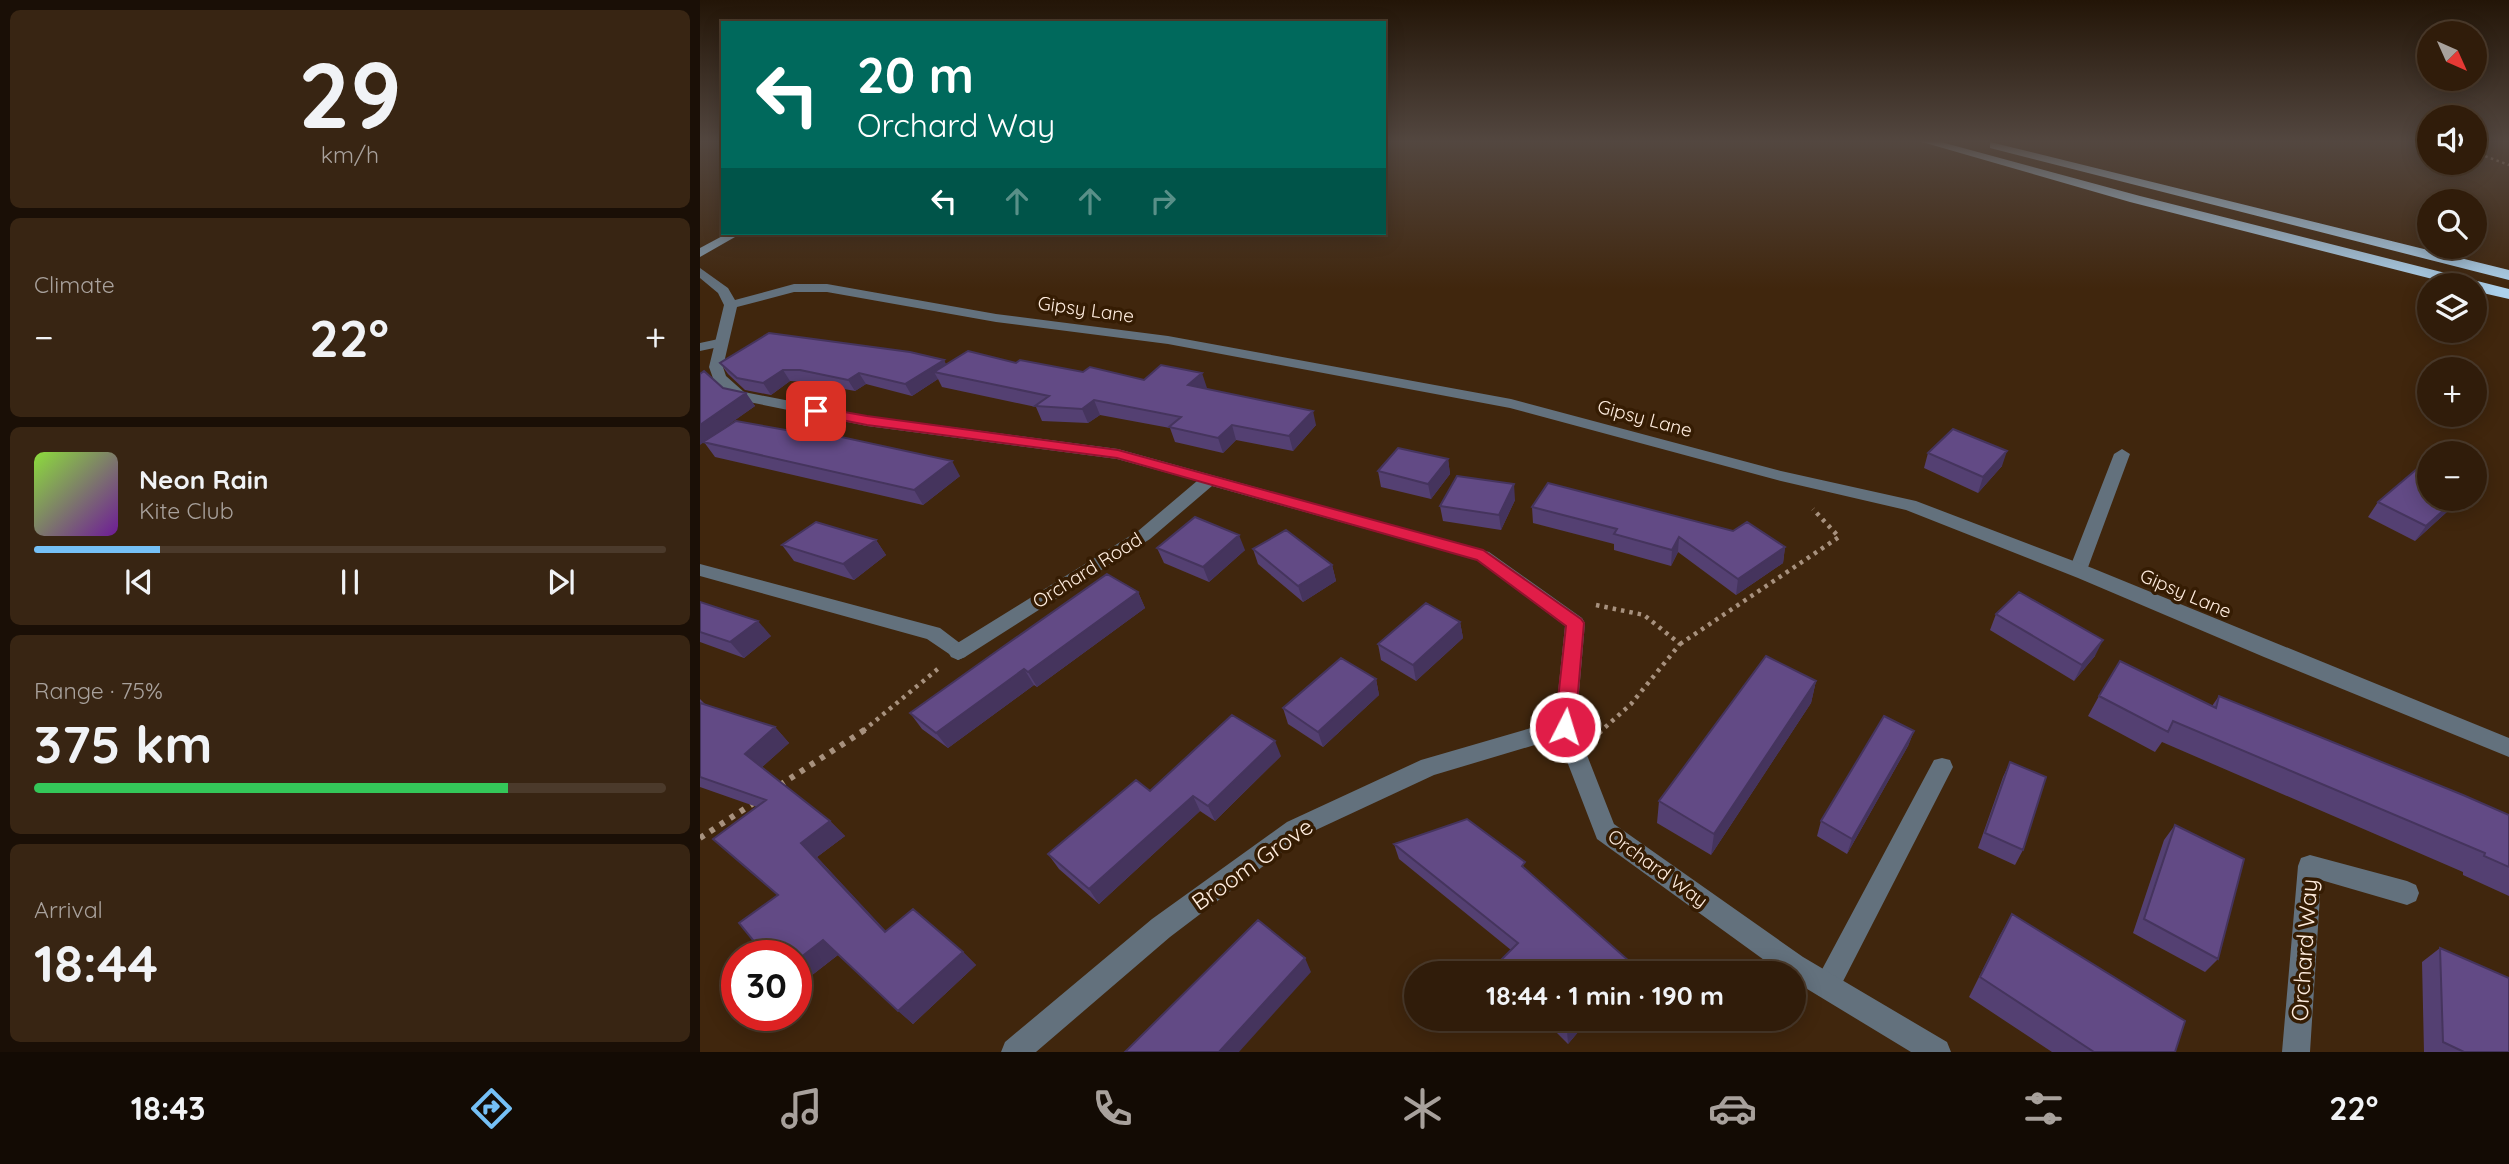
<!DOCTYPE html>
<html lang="en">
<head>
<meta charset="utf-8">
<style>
  body { margin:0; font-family:Quicksand,sans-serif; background:#382513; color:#f1f3f6; height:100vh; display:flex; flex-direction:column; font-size:26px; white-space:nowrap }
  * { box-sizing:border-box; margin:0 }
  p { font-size:23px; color:#a8a19c }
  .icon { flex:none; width:38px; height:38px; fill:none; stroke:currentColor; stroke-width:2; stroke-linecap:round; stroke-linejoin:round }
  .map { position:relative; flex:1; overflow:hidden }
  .side { display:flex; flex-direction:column; gap:10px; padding:10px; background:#1a0f06; width:700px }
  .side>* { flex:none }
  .hud { position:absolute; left:21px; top:21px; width:665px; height:214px; border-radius:0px; box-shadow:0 4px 18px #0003,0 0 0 2px #4b3a2b; background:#00695c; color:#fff; overflow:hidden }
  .needle { width:46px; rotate:135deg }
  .buttons { position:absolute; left:1717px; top:21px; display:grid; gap:14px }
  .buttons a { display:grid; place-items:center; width:70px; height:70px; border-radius:50%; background:#301c0a; box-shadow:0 4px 18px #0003,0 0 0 2px #4b3a2b; font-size:35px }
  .speed { position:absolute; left:21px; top:940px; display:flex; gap:14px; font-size:35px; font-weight:700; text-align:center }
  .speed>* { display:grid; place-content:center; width:91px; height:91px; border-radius:50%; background:#301c0a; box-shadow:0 4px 18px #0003,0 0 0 2px #4b3a2b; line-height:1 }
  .speed .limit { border:10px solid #d22; background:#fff; color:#111 }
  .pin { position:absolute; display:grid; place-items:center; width:60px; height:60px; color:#fff; margin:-30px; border-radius:14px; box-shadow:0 4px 10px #0006 }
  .me { position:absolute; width:77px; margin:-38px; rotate:5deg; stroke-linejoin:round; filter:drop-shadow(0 0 5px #0008) }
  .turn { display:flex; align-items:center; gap:24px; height:147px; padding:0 21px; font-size:32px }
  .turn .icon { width:91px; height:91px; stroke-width:2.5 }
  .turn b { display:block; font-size:49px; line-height:60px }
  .lanes { display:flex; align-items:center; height:66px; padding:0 21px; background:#0003; justify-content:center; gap:35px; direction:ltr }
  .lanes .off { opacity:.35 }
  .big { font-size:52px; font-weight:700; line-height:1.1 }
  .side .widget { flex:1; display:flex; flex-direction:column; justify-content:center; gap:10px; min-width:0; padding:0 24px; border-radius:10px; background:#382513 }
  .side .dial { align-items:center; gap:0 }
  .dial b { font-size:91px; line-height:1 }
  .song { display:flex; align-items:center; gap:21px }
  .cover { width:84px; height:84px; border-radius:10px; background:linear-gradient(135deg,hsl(90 70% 55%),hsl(280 70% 35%)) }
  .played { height:7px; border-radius:4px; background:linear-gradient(90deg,#75c0f6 20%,#4b3a2b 20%) }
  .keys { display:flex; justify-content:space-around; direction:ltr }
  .heat { display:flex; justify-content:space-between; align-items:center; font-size:38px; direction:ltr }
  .charge { height:10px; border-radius:5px; background:linear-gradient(90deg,#34c759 75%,#4b3a2b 0) }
  .trip { position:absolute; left:704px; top:961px; width:402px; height:70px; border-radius:35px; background:#301c0a; box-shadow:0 4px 18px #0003,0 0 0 2px #4b3a2b; font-weight:700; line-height:70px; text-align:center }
  .dock { display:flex; height:112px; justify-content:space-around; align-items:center; background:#130b04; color:#a8a19c }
  .dock .icon { width:49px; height:49px }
  .dock .current { color:#75c0f6 }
  .dock b { font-size:32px; color:#f1f3f6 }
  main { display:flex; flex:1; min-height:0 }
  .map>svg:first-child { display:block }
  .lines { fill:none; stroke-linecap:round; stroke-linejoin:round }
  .path-far2 { stroke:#a7917e; stroke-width:2.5; stroke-dasharray:2.5 3.5; stroke-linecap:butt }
  .path-far1 { stroke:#a7917e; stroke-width:4.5; stroke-dasharray:3.5 5; stroke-linecap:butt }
  .path { stroke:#a7917e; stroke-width:6; stroke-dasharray:5 7; stroke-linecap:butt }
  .lane { fill:#63717d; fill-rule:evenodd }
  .street { fill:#63717d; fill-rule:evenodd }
  .secondary { fill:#8198aa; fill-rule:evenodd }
  .highway { fill:#add1ec; fill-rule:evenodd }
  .wall { fill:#544072 }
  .shaded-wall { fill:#45345d }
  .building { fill:#624a85; stroke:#45345d; stroke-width:2 }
  .route { fill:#e11d48; stroke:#92132f; stroke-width:2 }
  .labels { text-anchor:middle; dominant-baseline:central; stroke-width:7; stroke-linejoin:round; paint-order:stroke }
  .street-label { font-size:19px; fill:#ffeddf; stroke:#351c03 }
  .near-street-label { font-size:23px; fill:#ffeddf; stroke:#351c03 }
</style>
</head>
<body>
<main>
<section class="side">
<div class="widget dial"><b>29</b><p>km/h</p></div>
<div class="widget"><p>Climate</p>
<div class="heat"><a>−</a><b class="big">22°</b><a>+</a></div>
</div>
<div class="widget">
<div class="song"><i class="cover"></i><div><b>Neon Rain</b><p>Kite Club</p></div></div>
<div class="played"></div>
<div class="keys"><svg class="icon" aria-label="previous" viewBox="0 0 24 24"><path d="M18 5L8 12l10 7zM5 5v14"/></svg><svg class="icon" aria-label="pause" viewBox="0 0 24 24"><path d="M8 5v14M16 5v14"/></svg><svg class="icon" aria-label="next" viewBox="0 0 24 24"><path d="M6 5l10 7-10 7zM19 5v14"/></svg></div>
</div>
<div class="widget"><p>Range · 75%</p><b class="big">375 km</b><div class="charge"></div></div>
<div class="widget"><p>Arrival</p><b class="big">18:44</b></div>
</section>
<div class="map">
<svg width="1809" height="1052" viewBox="0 0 1809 1052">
  <rect width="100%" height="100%" fill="#40260d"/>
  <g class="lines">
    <!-- path-far2 -->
    <path class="path-far2" d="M1774 152 1809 165"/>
    <!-- path-far1 -->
    <path class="path-far1" d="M896 605 944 615 980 644 931 704 901 731
      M980 644 1139 537 1113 509
      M163 731 239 668"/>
    <!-- path -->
    <path class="path" d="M897 734 903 729
      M80 785 166 729
      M0 838 55 802"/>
    <!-- lane -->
    <path class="lane" d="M23 338 28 339V345L0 351V343Z
      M1422 449 1430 454 1387 570 1384 575H1372L1369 570 1414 454Z
      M0 564 240 628 265 647 268 652 265 657 258 660 227 639 0 576Z
      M1242 758 1250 760 1253 767 1136 995 1127 999 1118 995 1114 986 1118 977 1234 760Z"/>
    <!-- street -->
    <path class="street" d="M0 268 28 288 35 300 94 284H127L296 314 468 336 811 399 1081 471 1216 501 1392 568 1809 738V757L1564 657 1378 578 1206 510 1081 481 810 408 468 344 296 322 127 292H94L37 307 23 367 26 376 44 392 167 416 418 449 789 552 882 618 885 623 876 727 914 824 1103 957 1247 1042 1251 1052H1211L1094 981V973H1082L897 839 858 738 734 775 603 836 470 937 336 1052H301L305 1042 452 919 587 822 721 760 855 721 865 626 777 560 512 486 450 539 265 657 258 660 251 657 248 652 251 647 438 531 497 481 417 459 167 426 34 399 14 381 9 367 24 305 18 293 0 278Z
      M1610 855 1707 881 1716 885 1719 893 1716 901 1707 905 1621 880 1610 1052H1582L1598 866 1601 858Z"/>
    <!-- secondary -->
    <path class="secondary" d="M28 233H42L0 257V248Z"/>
    <!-- highway -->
    <path class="highway" d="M1222 142H1241L1440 196 1809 289V299L1774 291V285H1756L1430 202Z
      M1290 142 1809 270V280L1290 148Z"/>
  </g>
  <!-- wall -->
  <path class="wall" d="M244 360 246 365 316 363 507 388 505 389 616 425 593 451 536 440 523 453 475 442 470 428 400 415 388 423 342 421 336 407 242 387 238 379 212 396 166 384 155 391 107 382 90 381 71 395 45 390 28 374 20 363Z
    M23 388 46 393 55 406 12 436 260 476 223 505 15 457 4 442Z
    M1228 453 1302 466 1278 493 1224 468Z
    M748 459 750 474 731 499 681 487 678 471Z
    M815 500 801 530 743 521 740 506Z
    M1760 500 1715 541 1668 517 1678 502Z
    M832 507 1085 547 1083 563 1036 595 978 552 971 566 914 550V544L833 523Z
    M176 540 186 555 154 580 94 561 82 545Z
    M457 548 545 550 509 582 464 563Z
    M553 549 632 565 636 581 603 602 558 564Z
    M438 592 445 608 337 687 334 685 248 748 222 729 210 713Z
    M0 602 71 636 44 658 0 642Z
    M1296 614 1395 656 1374 681 1290 630Z
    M760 622 763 638 716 681 681 660 678 644Z
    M676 679 679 695 623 747 588 724 583 708Z
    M1116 681 1111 703 1011 855 957 823 959 801Z
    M1399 696 1512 706 1519 696 1809 815V896L1763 875V872L1462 742 1455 752 1388 716Z
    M0 699 6 705 75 727 89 743 62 767 130 821 145 836 117 857 186 932 263 952 276 965 213 1024 138 955 98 986 96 985V956L78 895 57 807 0 787Z
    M1214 731 1208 746 1147 854 1117 836 1121 821Z
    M581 756 515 821 500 811 399 904 359 869 348 854 450 791Z
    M1310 762 1323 850 1315 865 1278 848 1303 777Z
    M1475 825 1518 959 1505 972 1433 933 1464 840Z
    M694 844 826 870 929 973H799L798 963 811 950 699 859Z
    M1312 914 1475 1052H1352L1269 997 1300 935Z
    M1740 948 1809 1052H1724L1722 962Z
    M842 1018H890L868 1044Z"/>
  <!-- shaded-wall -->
  <path class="shaded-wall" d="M244 360 250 372H234L238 379 212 396 205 384Z
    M83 370 90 381 71 395 63 383Z
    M159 373 166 384 155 391 148 380Z
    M502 373 507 388 493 400 488 385Z
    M46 393 55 406 0 445V425Z
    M394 400 400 415 388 423 382 409Z
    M613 411 616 425 593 451 589 436Z
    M532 425 536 440 523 453 518 438Z
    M1307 451 1302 466 1278 493 1283 477Z
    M748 459 750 474 731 499 728 484Z
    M252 461 260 476 223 505 214 490Z
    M814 484 815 500 801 530 799 515Z
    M1756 499H1761L1715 541 1726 526Z
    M539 535 545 550 509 582 503 567Z
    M979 537 978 552 971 566 972 550Z
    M176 540 186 555 154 580 143 564Z
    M1085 547 1083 563 1036 595 1038 579Z
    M632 565 636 581 603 602 598 586Z
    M438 592 445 608 337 687 328 672Z
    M58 621 71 636 44 658 30 642Z
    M760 622 763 638 716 681 713 665Z
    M1403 640 1395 656 1374 681 1382 665Z
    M324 669 334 685 248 748 236 733Z
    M676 679 679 695 623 747 618 732Z
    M1116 681 1111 703 1011 855 1014 834Z
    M75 727 89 743 60 769 45 754Z
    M1214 731 1208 746 1147 854 1152 839Z
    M575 741 581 756 515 821 508 806Z
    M493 796 500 811 399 904 389 889Z
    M130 821 145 836 117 857 200 946 185 932 101 843Z
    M123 940 139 954 98 986 96 985V961Z
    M263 952 276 965 213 1024 198 1011Z
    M605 958 611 972 539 1052H519Z
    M929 961V973H919Z
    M878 1018H890L868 1044 867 1031Z"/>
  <!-- building -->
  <path class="building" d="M69 333 210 352 244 360 205 384 159 373 148 380 100 370H83L63 383 37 378 20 363Z
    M268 351 316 363 320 360 383 372 390 367 444 380 461 365 502 373 488 385 613 411 589 436 532 425 518 438 469 427 481 417 394 400 382 409 335 406 349 396 234 372Z
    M4 371 23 388 46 393 0 425V374Z
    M36 421 119 436 123 433 252 461 214 490 3 442Z
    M1253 429 1307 451 1283 477 1228 453Z
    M698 448 748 459 728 484 678 471Z
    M1724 463 1729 466V499H1756L1726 526 1678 502Z
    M757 476 814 484 799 515 740 506Z
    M848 483 1033 531 1047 522 1085 547 1038 579 979 537 972 550 914 534 917 529 832 507Z
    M495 517 539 535 503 567 457 548Z
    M116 522 176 540 143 564 82 545Z
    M586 530 632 565 598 586 553 549Z
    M407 574 438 592 328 672 324 669 236 733 210 713 297 651Z
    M1319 592 1403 640 1382 665 1296 614Z
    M0 602 58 621 30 642 0 632Z
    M726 603 760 622 713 665 678 644Z
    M1066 656 1116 681 1014 834 959 801Z
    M641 658 676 679 618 732 583 708Z
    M1420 661 1516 708 1519 696 1763 795 1809 815V867L1784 856 1785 853 1473 721 1468 732 1399 696Z
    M0 703 75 727 45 754 130 821 101 843 185 932 213 909 263 952 198 1011 123 940 96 961V956H66L39 923 78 895 13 839 66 800 0 777Z
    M532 715 575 741 508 806 493 796 389 889 348 854 436 780 450 791Z
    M1184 716 1214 731 1152 839 1121 821Z
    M1310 762 1346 777 1323 850 1285 833Z
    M767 819 825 862 822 866 929 961 919 973H808L798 963 818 943 694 844Z
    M1475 825 1544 859 1518 959 1444 919Z
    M1312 914 1485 1021 1475 1052H1394L1280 977Z
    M558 920 605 958 519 1052H425Z
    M1740 948 1809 978V1052H1764L1743 1042Z
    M855 1018H878L867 1031Z"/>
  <!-- sky -->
  <linearGradient id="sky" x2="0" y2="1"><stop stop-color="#231507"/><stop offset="0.49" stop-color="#534740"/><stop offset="1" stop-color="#534740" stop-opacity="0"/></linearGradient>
  <rect width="1809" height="289" fill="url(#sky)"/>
  <!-- route -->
  <path class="route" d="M116 407 167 416 418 450 783 550 881 619 884 623 875 727 872 732 865 735 858 732 855 727 866 626 777 560 417 458 167 425 111 414 109 411Z"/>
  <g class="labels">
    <!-- street labels -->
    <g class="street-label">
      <text transform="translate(386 309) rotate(8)">Gipsy Lane</text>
      <text transform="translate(945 418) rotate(15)">Gipsy Lane</text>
      <text transform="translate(387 570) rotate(-32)">Orchard Road</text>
      <text transform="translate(1486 593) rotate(23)">Gipsy Lane</text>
      <text transform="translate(958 868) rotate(36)">Orchard Way</text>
    </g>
    <!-- near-street labels -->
    <g class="near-street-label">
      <text transform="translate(552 864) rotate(-35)">Broom Grove</text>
      <text transform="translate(1604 950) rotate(-86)">Orchard Way</text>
    </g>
  </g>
</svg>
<div class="buttons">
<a><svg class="needle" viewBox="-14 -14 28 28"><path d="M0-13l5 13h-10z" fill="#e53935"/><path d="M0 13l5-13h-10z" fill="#a8a19c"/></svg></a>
<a><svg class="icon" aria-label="sound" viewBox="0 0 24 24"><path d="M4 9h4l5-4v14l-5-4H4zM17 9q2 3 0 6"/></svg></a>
<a><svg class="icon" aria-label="search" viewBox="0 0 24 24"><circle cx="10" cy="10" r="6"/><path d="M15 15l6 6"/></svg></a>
<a><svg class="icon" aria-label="layers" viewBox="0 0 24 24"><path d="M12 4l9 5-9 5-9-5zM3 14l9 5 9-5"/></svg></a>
<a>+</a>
<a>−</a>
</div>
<div class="speed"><div class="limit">30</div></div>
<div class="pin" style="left:116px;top:411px;background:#d93025"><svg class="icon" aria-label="arrive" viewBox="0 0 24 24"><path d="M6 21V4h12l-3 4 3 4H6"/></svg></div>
<svg class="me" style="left:865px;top:727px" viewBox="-20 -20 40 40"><circle r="17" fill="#e11d48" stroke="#fff" stroke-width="3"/><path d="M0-11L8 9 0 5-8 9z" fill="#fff"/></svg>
<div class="trip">18:44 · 1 min · 190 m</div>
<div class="hud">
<div class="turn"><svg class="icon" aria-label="left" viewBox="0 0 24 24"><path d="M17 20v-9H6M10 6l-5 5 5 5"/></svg><div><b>20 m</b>Orchard Way</div></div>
<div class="lanes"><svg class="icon" aria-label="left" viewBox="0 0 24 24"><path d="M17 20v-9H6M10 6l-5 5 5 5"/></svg><svg class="icon off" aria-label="ahead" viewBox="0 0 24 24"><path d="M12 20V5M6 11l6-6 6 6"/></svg><svg class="icon off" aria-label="ahead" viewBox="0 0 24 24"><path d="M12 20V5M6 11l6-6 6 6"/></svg><svg class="icon off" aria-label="right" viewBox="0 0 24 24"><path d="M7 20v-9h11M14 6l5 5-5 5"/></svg></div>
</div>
</div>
</main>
<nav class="dock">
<b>18:43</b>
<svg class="icon current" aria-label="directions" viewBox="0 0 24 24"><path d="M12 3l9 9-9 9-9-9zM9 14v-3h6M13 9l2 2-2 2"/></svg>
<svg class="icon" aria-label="music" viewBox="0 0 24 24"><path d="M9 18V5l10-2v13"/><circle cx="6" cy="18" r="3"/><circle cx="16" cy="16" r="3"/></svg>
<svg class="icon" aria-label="phone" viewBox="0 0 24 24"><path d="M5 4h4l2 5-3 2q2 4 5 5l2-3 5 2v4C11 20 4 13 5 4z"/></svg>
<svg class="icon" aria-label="climate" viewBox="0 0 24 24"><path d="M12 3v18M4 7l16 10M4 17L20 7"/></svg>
<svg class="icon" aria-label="car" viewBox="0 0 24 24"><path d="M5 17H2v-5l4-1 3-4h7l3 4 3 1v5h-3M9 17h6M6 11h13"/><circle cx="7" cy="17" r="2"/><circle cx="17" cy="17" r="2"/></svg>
<svg class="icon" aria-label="filters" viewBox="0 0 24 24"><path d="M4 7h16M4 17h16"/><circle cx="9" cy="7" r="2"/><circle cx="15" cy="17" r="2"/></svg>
<b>22°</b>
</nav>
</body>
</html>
